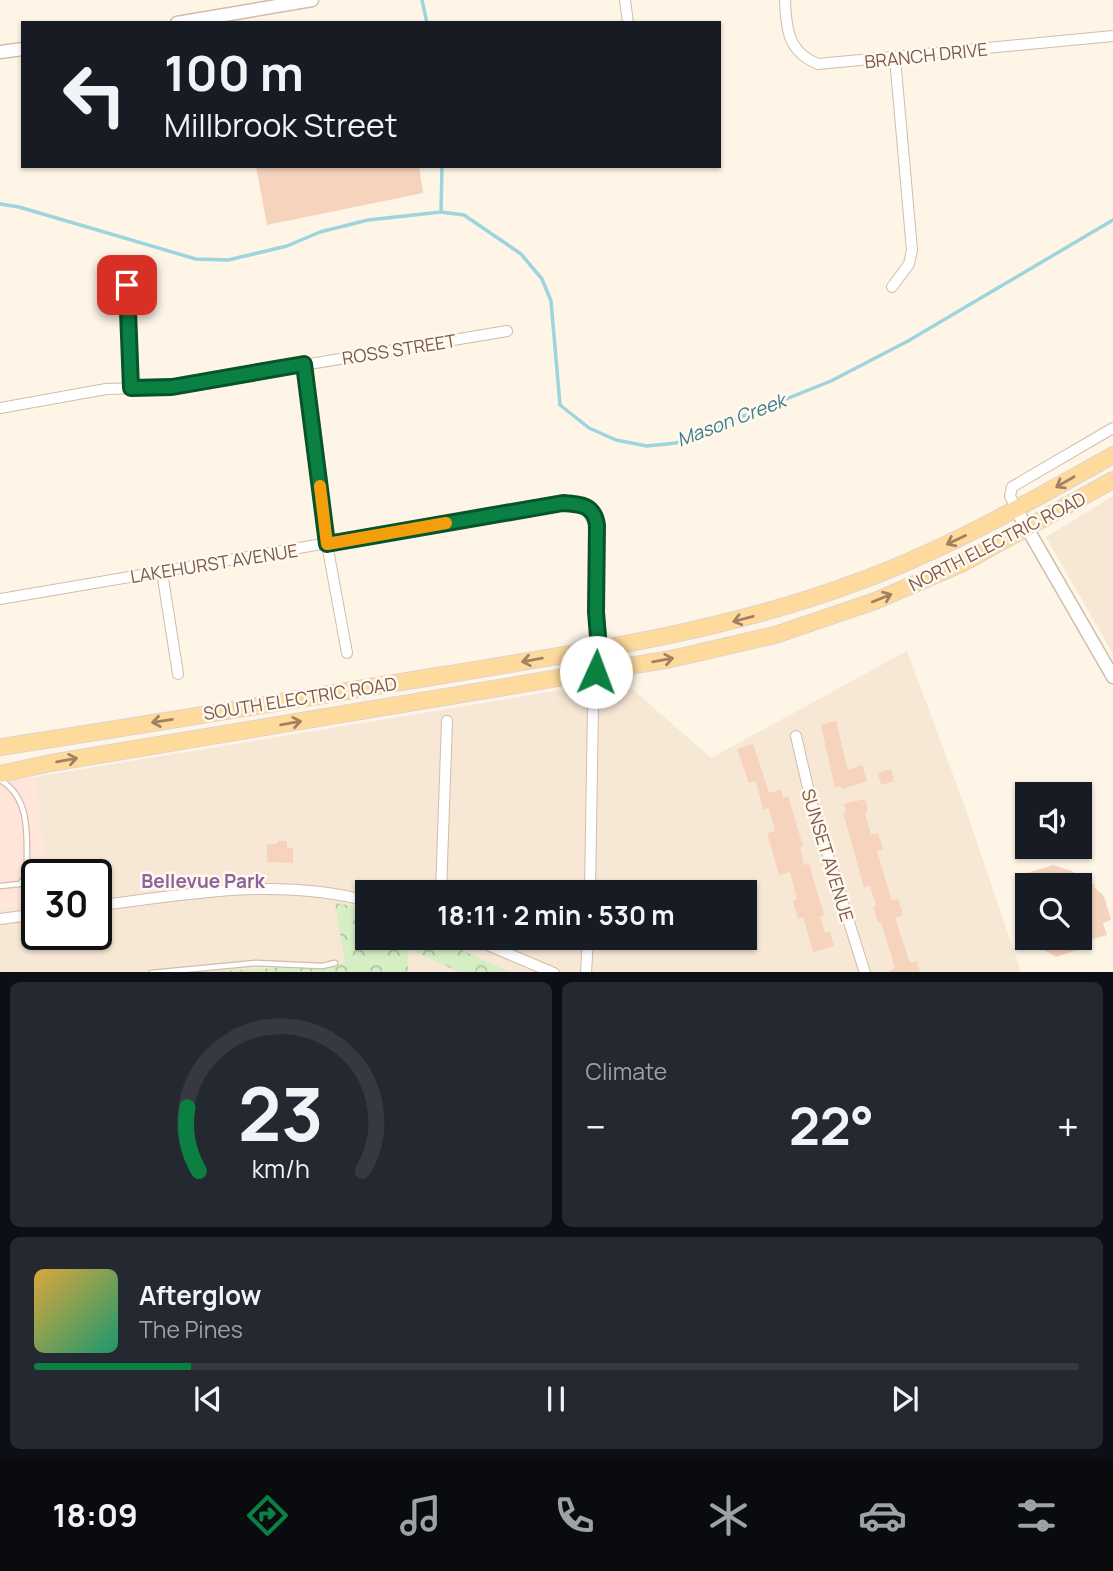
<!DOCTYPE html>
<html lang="en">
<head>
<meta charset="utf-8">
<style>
  body { margin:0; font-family:Manrope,sans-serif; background:#242831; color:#f1f3f6; height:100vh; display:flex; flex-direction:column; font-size:26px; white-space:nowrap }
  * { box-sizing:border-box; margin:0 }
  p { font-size:23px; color:#9ea1a6 }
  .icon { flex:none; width:38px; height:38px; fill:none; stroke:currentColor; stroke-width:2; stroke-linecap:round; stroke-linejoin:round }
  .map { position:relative; height:972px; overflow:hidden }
  .panel { display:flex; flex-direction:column; gap:10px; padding:10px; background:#0d0f14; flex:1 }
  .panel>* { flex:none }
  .hud { position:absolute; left:21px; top:21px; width:700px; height:147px; border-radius:0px; box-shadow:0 2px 5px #0004; background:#171b24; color:#f1f3f6; overflow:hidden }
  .buttons { position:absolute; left:1015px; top:782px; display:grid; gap:14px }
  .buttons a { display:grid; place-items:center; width:77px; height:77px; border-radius:0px; background:#171b24; box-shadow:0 2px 5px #0004; font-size:35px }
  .speed { position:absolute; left:21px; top:859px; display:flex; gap:14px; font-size:35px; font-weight:700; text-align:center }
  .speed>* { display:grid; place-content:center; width:91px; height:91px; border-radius:50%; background:#171b24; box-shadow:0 2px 5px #0004; line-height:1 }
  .speed .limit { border:4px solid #111; border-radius:10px; background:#fff; color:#111 }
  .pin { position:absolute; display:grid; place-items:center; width:60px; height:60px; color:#fff; margin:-30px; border-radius:14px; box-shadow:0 4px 10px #0006 }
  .me { position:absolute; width:77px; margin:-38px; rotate:2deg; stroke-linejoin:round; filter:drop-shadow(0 0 5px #0008) }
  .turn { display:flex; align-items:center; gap:24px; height:147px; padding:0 28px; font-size:32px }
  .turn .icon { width:91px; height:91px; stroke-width:2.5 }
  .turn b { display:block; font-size:49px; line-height:60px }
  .big { font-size:52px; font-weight:700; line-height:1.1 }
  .panel .tile { flex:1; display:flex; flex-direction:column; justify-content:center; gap:10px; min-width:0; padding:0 24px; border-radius:10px; background:#242831 }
  .panel .dial { align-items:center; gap:0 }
  .dial svg { height:182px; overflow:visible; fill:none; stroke:#363941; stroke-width:7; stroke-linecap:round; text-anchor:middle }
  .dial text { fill:#f1f3f6; stroke:none }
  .song { display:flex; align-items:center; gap:21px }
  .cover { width:84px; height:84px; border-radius:10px; background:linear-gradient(135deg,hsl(40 70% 55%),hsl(160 70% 35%)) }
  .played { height:7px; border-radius:4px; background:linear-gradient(90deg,#0b8043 15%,#363941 15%) }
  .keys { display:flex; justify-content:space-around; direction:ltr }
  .heat { display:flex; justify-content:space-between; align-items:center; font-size:38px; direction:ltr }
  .panel .tiles { flex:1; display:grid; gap:10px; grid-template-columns:1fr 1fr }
  .tile:last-child { grid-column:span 2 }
  .trip { position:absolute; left:355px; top:880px; width:402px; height:70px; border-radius:0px; background:#171b24; box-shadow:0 2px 5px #0004; font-weight:700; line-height:70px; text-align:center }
  .tab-bar { display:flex; height:112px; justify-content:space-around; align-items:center; background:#090b0e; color:#9ea1a6 }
  .tab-bar .icon { width:49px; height:49px }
  .tab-bar .on { color:#0b8043 }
  .tab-bar b { font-size:32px; color:#f1f3f6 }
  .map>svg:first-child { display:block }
  .residential { fill:#f7e7d5; fill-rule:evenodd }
  .commercial { fill:#ffe5da }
  .forest { fill:url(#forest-crowns) }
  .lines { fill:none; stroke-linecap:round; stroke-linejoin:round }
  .stream { stroke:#9ed4dd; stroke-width:3.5 }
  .building { fill:#f6d3bc }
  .service-casing { stroke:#d2bcab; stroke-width:7 }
  .minor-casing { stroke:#d2bcab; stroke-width:12 }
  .tertiary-casing { stroke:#d2bcab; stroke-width:15 }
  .primary-casing { stroke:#ddd4cf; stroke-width:18 }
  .service { stroke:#fff; stroke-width:4.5 }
  .minor { stroke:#fff; stroke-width:10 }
  .tertiary { stroke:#fff; stroke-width:12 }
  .primary { stroke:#ffda9d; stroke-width:16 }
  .oneway { stroke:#a38062 }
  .route-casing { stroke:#07532c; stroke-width:18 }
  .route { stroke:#0b8043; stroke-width:12 }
  .slow { stroke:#f59e0b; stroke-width:12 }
  .labels { text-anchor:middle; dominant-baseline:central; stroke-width:5; stroke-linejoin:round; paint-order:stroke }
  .street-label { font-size:18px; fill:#7b5a48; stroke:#fff9ef }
  .water-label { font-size:19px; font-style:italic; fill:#3d7c89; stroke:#fff9ef }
  .neighbourhood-label { font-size:19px; font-weight:bold; fill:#8b649e; stroke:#fff9ef }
</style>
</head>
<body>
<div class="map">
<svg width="1113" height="973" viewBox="0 0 1113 973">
  <defs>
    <pattern id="forest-crowns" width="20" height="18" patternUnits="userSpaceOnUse" patternTransform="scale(1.75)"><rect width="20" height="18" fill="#d5eec4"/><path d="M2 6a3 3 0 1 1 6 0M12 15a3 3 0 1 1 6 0" fill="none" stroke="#b2c4a1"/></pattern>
  </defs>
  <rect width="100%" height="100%" fill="#fef5e7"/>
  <!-- residential -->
  <path class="residential" d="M1113 496V654L1046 537Z
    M907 651 966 810 1021 972H0V908L37 903V934H96V875H48L34 777 622 680 711 758ZM368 892H746V938H368Z"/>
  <!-- commercial -->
  <path class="commercial" d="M34 777 48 875H37V903L0 908V782Z"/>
  <!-- forest -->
  <path class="forest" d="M335 903 367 908 368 938H435L510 972H459L408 948V972L196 973C246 968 295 969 345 963Z"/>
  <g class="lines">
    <!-- stream -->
    <path class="stream" d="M422 0 427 23
      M0 204 19 207 196 259 228 260 287 246 320 232 368 220 441 212 464 215 521 254 542 279 551 301 560 405 589 428 616 440 647 446 676 443 831 381 908 341 1113 220
      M441 212 442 166"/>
  </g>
  <!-- building -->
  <path class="building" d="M256 166H419L423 193 267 225Z
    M836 721 848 770 862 765 867 781 842 789 841 786 835 788 821 725Z
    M753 744 769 793 781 790 783 798 788 796 803 846 800 847 804 865 809 864 824 915 820 916 825 933 830 932 834 946 813 952 803 917 798 919 793 901 797 899 790 872 779 875 767 833 775 831 769 808 763 810 756 781 749 783 737 749Z
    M891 769 894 781 881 785 878 773Z
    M865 799 868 812 865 813 871 835 878 833 883 849 877 851 892 901 898 899 903 915 895 918 910 963 917 961 920 972H888L895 968 881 922 878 923 873 907 876 906 870 886 864 887 843 813 846 812 844 804Z
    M278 841H287V848H293V863L267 862V844H277Z
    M1053 865 1072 871 1096 886H1093L1104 896 1111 920 1103 923 1107 935 1083 942 1085 947 1056 957 1037 946 1035 938H1080V886H1030L1027 873Z"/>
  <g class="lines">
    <defs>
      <path id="service" d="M0 780C33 799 26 841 27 875L20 884 0 886
        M151 973 256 963 322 966 335 963"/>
      <path id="minor" d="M625 0 628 23
        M785 0C786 29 788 52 818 64L1113 36
        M127 285 131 388
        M892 287 909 264 912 250 895 58
        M304 364 327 544 347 653
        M0 408 106 389 172 387 507 331
        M1016 509 1010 496 1012 487 1113 428
        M162 572 178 674
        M0 599 563 503 585 505 596 516 597 525 596 612 599 648 596 672
        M796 736 811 801 865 973
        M441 892 447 721
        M590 892 593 705
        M96 906C187 894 277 877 368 901
        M0 919 37 914
        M471 938 554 973
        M586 973 588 938"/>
      <path id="tertiary" d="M177 23 312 0
        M0 52 23 49
        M1016 509 1113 677"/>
      <path id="primary" d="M0 747C146 725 292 700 437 676 577 653 719 633 852 584 944 551 1028 503 1113 455
        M0 774 51 763 671 659 775 635 875 601 961 564 1113 480"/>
    </defs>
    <!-- service casing -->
    <use href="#service" class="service-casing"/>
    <!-- minor casing -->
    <use href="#minor" class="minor-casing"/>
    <!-- tertiary casing -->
    <use href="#tertiary" class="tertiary-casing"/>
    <!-- primary casing -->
    <use href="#primary" class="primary-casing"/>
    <!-- service -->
    <use href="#service" class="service"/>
    <!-- minor -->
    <use href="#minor" class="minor"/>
    <!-- tertiary -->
    <use href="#tertiary" class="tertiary"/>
    <!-- primary -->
    <use href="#primary" class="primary"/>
  </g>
  <!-- one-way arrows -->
  <defs><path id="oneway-shaft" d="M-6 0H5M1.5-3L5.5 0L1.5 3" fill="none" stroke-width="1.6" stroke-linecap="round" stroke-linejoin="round" transform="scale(1.75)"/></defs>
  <g class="oneway">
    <use href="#oneway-shaft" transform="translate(1065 482) rotate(150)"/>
    <use href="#oneway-shaft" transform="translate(956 540) rotate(154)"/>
    <use href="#oneway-shaft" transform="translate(882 598) rotate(-22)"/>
    <use href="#oneway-shaft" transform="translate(743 619) rotate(165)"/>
    <use href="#oneway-shaft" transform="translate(532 660) rotate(170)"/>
    <use href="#oneway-shaft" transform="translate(663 660) rotate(-10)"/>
    <use href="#oneway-shaft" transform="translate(162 721) rotate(171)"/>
    <use href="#oneway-shaft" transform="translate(291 723) rotate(-10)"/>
    <use href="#oneway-shaft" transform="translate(67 760) rotate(-10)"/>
  </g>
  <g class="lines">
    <defs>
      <path id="route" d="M127 285 131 388 172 387 304 364 327 544 563 503C581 504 594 505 597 525L596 612 599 649 596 672"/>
    </defs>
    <!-- route casing -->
    <use href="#route" class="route-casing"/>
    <!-- route -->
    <use href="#route" class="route"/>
    <!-- slow -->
    <path class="slow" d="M320 486 327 544 446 523"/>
  </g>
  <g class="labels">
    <!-- street labels -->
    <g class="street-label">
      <text transform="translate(926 55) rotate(-6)">BRANCH DRIVE</text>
      <text transform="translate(399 349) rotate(-9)">ROSS STREET</text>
      <text transform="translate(997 541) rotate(-27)">NORTH ELECTRIC ROAD</text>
      <text transform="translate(214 563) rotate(-9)">LAKEHURST AVENUE</text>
      <text transform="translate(300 698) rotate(-9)">SOUTH ELECTRIC ROAD</text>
      <text transform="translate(828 855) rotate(73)">SUNSET AVENUE</text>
    </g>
    <!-- water labels -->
    <g class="water-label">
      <text transform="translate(731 420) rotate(-21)">Mason Creek</text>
    </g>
    <!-- neighbourhood labels -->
    <g class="neighbourhood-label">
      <text x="203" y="881">Bellevue Park</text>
    </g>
  </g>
</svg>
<div class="buttons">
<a><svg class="icon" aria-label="sound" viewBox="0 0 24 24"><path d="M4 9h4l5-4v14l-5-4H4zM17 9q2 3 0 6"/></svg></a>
<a><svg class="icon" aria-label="search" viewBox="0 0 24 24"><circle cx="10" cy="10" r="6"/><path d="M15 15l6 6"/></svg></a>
</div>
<div class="speed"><div class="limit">30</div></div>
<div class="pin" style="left:127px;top:285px;background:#d93025"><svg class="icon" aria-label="arrive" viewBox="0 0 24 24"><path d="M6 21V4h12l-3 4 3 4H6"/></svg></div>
<svg class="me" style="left:596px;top:672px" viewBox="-20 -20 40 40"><circle r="19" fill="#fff"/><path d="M0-13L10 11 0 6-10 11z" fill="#0b8043"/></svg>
<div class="trip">18:11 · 2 min · 530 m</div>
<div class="hud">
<div class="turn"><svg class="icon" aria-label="left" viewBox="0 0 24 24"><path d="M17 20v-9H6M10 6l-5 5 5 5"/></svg><div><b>100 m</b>Millbrook Street</div></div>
</div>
</div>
<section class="panel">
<div class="tiles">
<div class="tile dial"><svg viewBox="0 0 100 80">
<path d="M14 69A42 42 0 1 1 86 69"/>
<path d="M14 69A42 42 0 0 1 9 41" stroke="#0b8043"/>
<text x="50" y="56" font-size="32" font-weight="700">23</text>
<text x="50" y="72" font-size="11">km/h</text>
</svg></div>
<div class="tile"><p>Climate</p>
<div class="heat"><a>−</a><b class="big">22°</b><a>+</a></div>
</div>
<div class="tile">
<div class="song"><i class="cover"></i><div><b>Afterglow</b><p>The Pines</p></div></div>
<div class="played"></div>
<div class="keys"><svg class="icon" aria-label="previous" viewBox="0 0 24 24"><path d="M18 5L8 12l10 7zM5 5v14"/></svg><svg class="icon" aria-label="pause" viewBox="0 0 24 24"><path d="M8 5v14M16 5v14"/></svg><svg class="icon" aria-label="next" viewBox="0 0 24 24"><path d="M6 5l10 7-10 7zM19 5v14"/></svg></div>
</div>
</div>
</section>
<nav class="tab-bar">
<b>18:09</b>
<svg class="icon on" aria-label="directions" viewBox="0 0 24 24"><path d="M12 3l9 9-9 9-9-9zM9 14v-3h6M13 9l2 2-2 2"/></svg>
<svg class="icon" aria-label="music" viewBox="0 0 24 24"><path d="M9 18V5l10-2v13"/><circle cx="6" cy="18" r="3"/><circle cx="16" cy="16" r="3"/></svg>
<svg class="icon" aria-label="phone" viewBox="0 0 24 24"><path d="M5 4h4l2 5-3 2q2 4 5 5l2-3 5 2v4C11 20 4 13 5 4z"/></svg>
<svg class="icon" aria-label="climate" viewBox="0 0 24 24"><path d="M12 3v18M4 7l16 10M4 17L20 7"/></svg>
<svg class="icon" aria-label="car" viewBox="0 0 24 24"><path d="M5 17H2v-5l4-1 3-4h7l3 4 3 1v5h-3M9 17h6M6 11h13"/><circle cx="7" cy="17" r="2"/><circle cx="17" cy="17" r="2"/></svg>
<svg class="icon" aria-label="filters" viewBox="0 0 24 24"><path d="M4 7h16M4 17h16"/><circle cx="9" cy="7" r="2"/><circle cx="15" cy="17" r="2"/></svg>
</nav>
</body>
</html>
